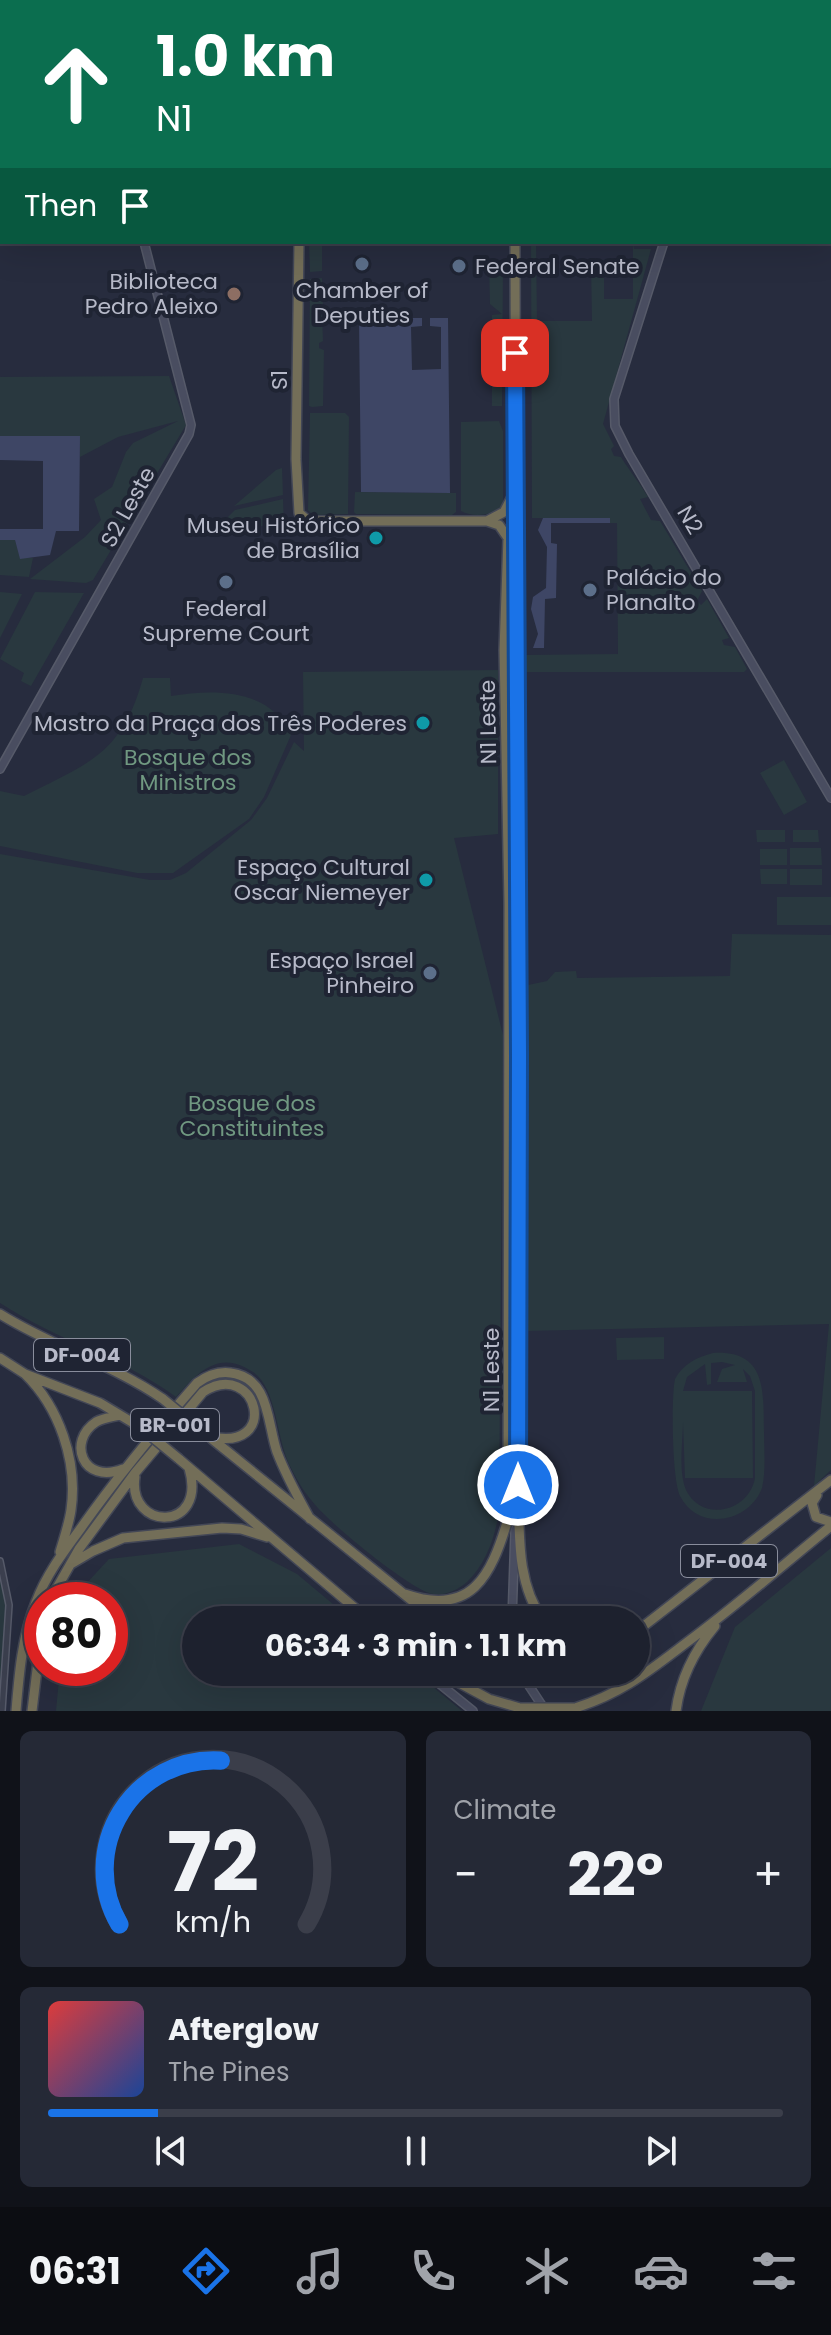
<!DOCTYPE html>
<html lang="en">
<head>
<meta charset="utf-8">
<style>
  body { margin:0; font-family:Poppins,sans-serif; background:#252936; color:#f1f3f6; height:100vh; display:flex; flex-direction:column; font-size:30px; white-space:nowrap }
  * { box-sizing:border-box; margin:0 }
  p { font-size:26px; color:#a0a3aa }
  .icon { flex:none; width:44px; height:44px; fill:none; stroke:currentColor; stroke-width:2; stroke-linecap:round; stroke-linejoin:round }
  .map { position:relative; height:1711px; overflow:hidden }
  .drawer { display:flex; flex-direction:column; gap:20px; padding:20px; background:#101219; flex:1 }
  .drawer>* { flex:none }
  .hud { position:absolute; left:0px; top:0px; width:832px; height:244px; box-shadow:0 8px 32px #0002,0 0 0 2px #3b3e4a; background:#0b6e4f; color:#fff; overflow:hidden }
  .speed { position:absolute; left:24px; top:1582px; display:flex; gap:16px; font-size:40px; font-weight:700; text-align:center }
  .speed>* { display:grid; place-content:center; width:104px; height:104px; border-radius:50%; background:#1d212e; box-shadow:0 8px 32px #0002,0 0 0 2px #3b3e4a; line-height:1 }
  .speed .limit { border:12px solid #d22; background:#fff; color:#111 }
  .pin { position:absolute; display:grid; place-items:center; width:68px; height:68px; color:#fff; margin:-34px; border-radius:16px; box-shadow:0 4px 12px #0006 }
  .me { position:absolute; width:88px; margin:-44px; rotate:0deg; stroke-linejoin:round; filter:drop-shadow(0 0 6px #0008) }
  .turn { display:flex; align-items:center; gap:28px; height:168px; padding:0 24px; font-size:36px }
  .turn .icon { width:104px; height:104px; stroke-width:2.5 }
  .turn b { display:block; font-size:56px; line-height:68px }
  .then { display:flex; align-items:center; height:76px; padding:0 24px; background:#0003; gap:16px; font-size:30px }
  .big { font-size:60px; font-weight:700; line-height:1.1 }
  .drawer .tile { flex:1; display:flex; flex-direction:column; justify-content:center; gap:12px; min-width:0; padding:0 28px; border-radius:12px; background:#252936 }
  .drawer .dial { align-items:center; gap:0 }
  .dial svg { height:208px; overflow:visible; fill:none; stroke:#3b3e4a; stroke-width:7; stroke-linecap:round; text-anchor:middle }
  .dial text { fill:#f1f3f6; stroke:none }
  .song { display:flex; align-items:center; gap:24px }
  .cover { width:96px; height:96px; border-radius:12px; background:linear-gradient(135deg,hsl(0 70% 55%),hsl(220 70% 35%)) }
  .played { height:8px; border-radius:4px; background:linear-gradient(90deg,#1a73e8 15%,#3b3e4a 15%) }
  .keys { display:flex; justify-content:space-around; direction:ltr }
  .heat { display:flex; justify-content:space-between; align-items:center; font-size:44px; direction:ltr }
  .drawer .tiles { flex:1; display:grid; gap:20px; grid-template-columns:1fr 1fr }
  .tile:last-child { grid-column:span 2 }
  .trip { position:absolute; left:182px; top:1606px; width:468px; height:80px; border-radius:40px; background:#1d212e; box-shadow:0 8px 32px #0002,0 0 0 2px #3b3e4a; font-weight:700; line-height:80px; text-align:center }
  .tab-bar { display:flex; height:128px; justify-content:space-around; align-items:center; background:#0c0d12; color:#a0a3aa }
  .tab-bar .icon { width:56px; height:56px }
  .tab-bar .active { color:#1a73e8 }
  .tab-bar b { font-size:36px; color:#f1f3f6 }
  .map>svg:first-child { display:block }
  .green { fill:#29383f; fill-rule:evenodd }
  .water { fill:#3e4665 }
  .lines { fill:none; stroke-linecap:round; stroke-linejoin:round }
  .street-casing { stroke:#565a69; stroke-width:8 }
  .secondary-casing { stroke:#565a69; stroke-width:10 }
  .highway-casing { stroke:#434756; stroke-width:12 }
  .street { stroke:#3b3f4e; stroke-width:5 }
  .secondary { stroke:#494d60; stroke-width:7 }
  .highway { stroke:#736e58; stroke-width:9 }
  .highway-bridge-casing { stroke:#434756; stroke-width:12; stroke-linecap:butt }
  .highway-bridge { stroke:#736e58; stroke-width:9 }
  .route-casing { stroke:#114b97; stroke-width:20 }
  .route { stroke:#1a73e8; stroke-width:14 }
  .service-dot { fill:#5c6f8a; stroke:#1f2433; stroke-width:3 }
  .education-dot { fill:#8d6e63; stroke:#1f2433; stroke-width:3 }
  .culture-dot { fill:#0f9aa8; stroke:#1f2433; stroke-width:3 }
  .labels { text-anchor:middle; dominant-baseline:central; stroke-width:8; stroke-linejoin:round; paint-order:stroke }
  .shield { fill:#1f2433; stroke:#898d9c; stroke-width:2 }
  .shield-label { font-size:20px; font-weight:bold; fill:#b7bac9 }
  .poi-label { font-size:22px; fill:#b7bac9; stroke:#1f2433; text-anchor:end }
  .street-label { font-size:22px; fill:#b7bac9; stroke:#1f2433 }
  .park-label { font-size:22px; fill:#709881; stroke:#1f2433 }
</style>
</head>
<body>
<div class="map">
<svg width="831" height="1711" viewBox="0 0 831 1711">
  <rect width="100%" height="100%" fill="#272c3e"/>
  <!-- green -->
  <path class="green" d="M309 242H322V271L310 272Z
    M531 242H536L537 321H592L591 265H604V299H633V242L634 249H651L603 424 614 446 611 449 614 456 621 457C630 472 640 483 648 497L640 499 651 520 660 521 702 591 697 601 701 605 707 599 729 638 722 640 724 645 735 647 747 669 744 672H526L525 655 618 654 617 523H610V518H532Z
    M489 263H503L502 406H492V315L502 314 490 304Z
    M322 278 323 306 311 314 322 315 323 341 319 343V348L324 350 323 406 312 407 309 406 310 279Z
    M169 376 186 425 93 580 86 583 30 579 85 537 101 520 94 499 112 487 126 452 133 443 178 421 118 437 80 457V436H0V377Z
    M310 413H345L349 417 348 514 313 515 308 510Z
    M499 421 503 431V507C492 515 474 518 461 511V422Z
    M282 468 283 495 234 506 276 470Z
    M355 492 456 493V512L452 515 356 514 354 512Z
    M283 499 284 526H219L235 510Z
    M0 540H15L20 558H33L29 577 0 575Z
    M0 592 22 594 0 638Z
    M35 592 84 593 31 686 21 681 24 673 0 659Z
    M498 670V834L454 838 503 1035 499 1512C495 1537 486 1564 467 1582 458 1590 445 1596 433 1594 413 1591 341 1532 325 1515 310 1501 299 1485 290 1466 276 1438 277 1388 253 1372 218 1349 199 1372 176 1397 120 1356 58 1341 0 1303V854L150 880H170L186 873 251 820 267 798 294 742 304 751 303 672Z
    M143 678H170L171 696C214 689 270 688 291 735L264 797 249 819 173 873H137L0 846V791L24 796C89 763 122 754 143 678Z
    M784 760 807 802 784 815 760 773Z
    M756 830H785V842H757Z
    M793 830H818L819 842H793Z
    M790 848H821L822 865H790Z
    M760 849H787V865H760Z
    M760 869H787V884H761Z
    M790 869H822V885H790Z
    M777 897H831V925H777Z
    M732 934 831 935V1470L814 1486 829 1324 526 1331 528 985 547 981 555 972 576 971 577 978 730 976Z
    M664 1337V1359L617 1360 616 1338Z
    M713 1353C768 1350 763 1393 764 1432 764 1451 766 1470 762 1488 749 1523 698 1532 680 1496 672 1479 671 1397 675 1379 683 1364 697 1357 713 1353ZM722 1362 735 1365 722 1369 717 1382H747L743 1369 750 1376 755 1391V1478C749 1512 702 1523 686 1490 678 1471 683 1441 683 1422L685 1478H753L752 1391H683L687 1377 705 1364 707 1385 711 1384V1363Z
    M239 1544 297 1574 352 1620H196V1672H415L462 1711H56L60 1668H110V1600H71L109 1559Z
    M831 1548V1711H701L735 1627Z
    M0 1576C11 1611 3 1649 0 1684Z"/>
  <!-- water -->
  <path class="water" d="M359 318H422V326L411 327 412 370 441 369V327L430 326V318H448L450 493 361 492Z
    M0 436H80L79 531H56L50 555 20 559 15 540H0V529H43V461L0 460Z
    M543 518H610V523H551V543L557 544 556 598 545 599 544 648H533L538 634 531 609 533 597 546 588 547 547 538 530Z"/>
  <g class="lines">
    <defs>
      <path id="street" d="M0 1561 9 1605 2 1711"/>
      <path id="secondary" d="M716 0V2
        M96 2V0
        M0 127H2
        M0 135H2
        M664 242 614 399 615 426 629 454 831 798
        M0 769 189 434 191 425 144 242
        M512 1620 515 1530
        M425 1672 473 1711
        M520 1672 545 1710"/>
      <path id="highway" d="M300 0V2
        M514 0V2
        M299 242 296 459 299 513 307 520 315 521H487L499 525 508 538 504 650 509 903 508 1519C491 1577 471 1617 405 1594
        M515 242 518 1485C520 1530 515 1581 543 1620
        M487 521 504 512 514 493
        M0 1314C53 1347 112 1364 163 1399
        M0 1358 25 1374 100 1403 140 1427
        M25 1374C59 1407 78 1461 71 1510 69 1524 64 1538 60 1552
        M120 1415C112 1417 103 1418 96 1422 67 1441 82 1485 123 1469
        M212 1439 436 1620
        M179 1459 369 1620
        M135 1477C127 1531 208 1533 189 1468
        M817 1495 812 1503 816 1517 831 1522
        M71 1564 93 1551 123 1538 222 1528 241 1529 267 1537
        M50 1600 79 1549 135 1473 203 1392C258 1357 282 1455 208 1436
        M636 1632 831 1480
        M439 1672 489 1699 520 1708
        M575 1708C621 1694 649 1671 686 1643 736 1606 783 1565 831 1526
        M16 1711C19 1674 22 1637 36 1602 46 1575 64 1551 81 1528 117 1477 156 1430 197 1383 208 1375 218 1371 231 1373 270 1378 267 1423 277 1452 286 1476 298 1497 310 1519
        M32 1711 42 1628
        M676 1711C680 1680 695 1650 715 1626"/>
    </defs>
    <!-- street casing -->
    <use href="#street" class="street-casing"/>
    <!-- secondary casing -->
    <use href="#secondary" class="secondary-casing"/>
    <!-- highway casing -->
    <use href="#highway" class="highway-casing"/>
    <!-- street -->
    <use href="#street" class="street"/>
    <!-- secondary -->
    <use href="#secondary" class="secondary"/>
    <!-- highway -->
    <use href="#highway" class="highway"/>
    <defs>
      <path id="highway-bridge" d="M163 1399 206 1434
        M140 1427 179 1459
        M520 1708H575"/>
    </defs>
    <!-- highway-bridge casing -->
    <use href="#highway-bridge" class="highway-bridge-casing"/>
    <!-- highway-bridge -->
    <use href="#highway-bridge" class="highway-bridge"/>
  </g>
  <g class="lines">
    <defs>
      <path id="route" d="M515 353 519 1055 518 1485"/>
    </defs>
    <!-- route casing -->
    <use href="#route" class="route-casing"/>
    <!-- route -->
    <use href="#route" class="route"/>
  </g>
  <!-- markers -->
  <g class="service-dot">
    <circle cx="362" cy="264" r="8"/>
    <circle cx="459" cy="266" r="8"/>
    <circle cx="226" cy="582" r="8"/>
    <circle cx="590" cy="590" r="8"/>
    <circle cx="430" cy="973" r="8"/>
  </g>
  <circle class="education-dot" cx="234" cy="294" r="8"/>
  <g class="culture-dot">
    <circle cx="376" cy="538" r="8"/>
    <circle cx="423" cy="723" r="8"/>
    <circle cx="426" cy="880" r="8"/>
  </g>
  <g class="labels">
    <!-- shield labels -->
    <g class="shield">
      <rect x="34" y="1339" width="96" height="32" rx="6"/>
      <rect x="131" y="1409" width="88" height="32" rx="6"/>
      <rect x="681" y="1545" width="96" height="32" rx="6"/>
    </g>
    <g class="shield-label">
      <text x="82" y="1355">DF-004</text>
      <text x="175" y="1425">BR-001</text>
      <text x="729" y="1561">DF-004</text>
    </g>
    <!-- poi labels -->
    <g class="poi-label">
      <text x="475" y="266" text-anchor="start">Federal Senate</text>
      <text x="218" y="281">Biblioteca<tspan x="218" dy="25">Pedro Aleixo</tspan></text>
      <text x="362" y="290" text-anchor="middle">Chamber of<tspan x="362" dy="25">Deputies</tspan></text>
      <text x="360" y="525">Museu Histórico<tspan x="360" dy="25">de Brasília</tspan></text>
      <text x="606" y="577" text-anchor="start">Palácio do<tspan x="606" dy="25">Planalto</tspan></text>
      <text x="226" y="608" text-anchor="middle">Federal<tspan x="226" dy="25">Supreme Court</tspan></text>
      <text x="407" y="723">Mastro da Praça dos Três Poderes</text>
      <text x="410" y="867">Espaço Cultural<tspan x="410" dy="25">Oscar Niemeyer</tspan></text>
      <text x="414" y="960">Espaço Israel<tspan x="414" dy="25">Pinheiro</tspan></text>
    </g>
    <!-- street labels -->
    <g class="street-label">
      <text transform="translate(279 380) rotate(-90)">S1</text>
      <text transform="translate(128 507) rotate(-61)">S2 Leste</text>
      <text transform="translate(690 520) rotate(60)">N2</text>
      <text transform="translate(488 722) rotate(-91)">N1 Leste</text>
      <text transform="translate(491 1370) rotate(-90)">N1 Leste</text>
    </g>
    <!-- park labels -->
    <g class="park-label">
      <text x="188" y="757">Bosque dos<tspan x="188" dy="25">Ministros</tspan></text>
      <text x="252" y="1103">Bosque dos<tspan x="252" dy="25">Constituintes</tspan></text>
    </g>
  </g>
</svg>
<div class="speed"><div class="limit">80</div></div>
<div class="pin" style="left:515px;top:353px;background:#d93025"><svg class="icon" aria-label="arrive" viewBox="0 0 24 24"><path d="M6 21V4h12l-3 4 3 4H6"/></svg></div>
<svg class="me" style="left:518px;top:1485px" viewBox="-20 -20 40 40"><circle r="17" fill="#1a73e8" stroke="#fff" stroke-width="3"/><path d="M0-11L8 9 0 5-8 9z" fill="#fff"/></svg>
<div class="trip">06:34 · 3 min · 1.1 km</div>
<div class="hud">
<div class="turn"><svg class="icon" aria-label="ahead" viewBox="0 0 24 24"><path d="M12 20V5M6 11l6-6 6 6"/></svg><div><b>1.0 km</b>N1</div></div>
<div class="then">Then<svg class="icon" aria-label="arrive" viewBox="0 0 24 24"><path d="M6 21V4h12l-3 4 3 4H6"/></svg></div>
</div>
</div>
<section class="drawer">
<div class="tiles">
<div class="tile dial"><svg viewBox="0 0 100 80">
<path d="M14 69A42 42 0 1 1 86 69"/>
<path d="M14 69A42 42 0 0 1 53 6" stroke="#1a73e8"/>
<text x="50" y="56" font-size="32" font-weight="700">72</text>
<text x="50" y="72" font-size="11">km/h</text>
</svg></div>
<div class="tile"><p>Climate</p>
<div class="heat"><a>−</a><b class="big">22°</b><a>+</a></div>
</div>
<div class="tile">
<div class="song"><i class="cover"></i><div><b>Afterglow</b><p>The Pines</p></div></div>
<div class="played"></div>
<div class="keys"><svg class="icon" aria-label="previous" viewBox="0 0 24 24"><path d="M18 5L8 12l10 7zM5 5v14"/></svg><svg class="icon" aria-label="pause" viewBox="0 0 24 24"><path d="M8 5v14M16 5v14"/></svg><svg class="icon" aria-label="next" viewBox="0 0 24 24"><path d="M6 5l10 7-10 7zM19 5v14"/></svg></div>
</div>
</div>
</section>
<nav class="tab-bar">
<b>06:31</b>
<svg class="icon active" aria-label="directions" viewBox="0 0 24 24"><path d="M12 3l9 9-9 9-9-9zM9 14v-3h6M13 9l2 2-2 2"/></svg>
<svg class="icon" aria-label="music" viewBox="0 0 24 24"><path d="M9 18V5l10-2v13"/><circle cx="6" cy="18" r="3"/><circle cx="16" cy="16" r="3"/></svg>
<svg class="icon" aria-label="phone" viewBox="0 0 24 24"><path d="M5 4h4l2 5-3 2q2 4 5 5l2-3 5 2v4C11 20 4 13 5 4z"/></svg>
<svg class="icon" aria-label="climate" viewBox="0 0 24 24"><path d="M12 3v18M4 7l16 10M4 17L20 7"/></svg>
<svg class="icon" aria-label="car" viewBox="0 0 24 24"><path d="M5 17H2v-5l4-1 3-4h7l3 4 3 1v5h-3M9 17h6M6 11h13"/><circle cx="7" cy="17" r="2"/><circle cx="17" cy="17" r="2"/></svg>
<svg class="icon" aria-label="filters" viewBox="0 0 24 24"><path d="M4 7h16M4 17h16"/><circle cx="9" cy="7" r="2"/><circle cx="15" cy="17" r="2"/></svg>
</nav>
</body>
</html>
